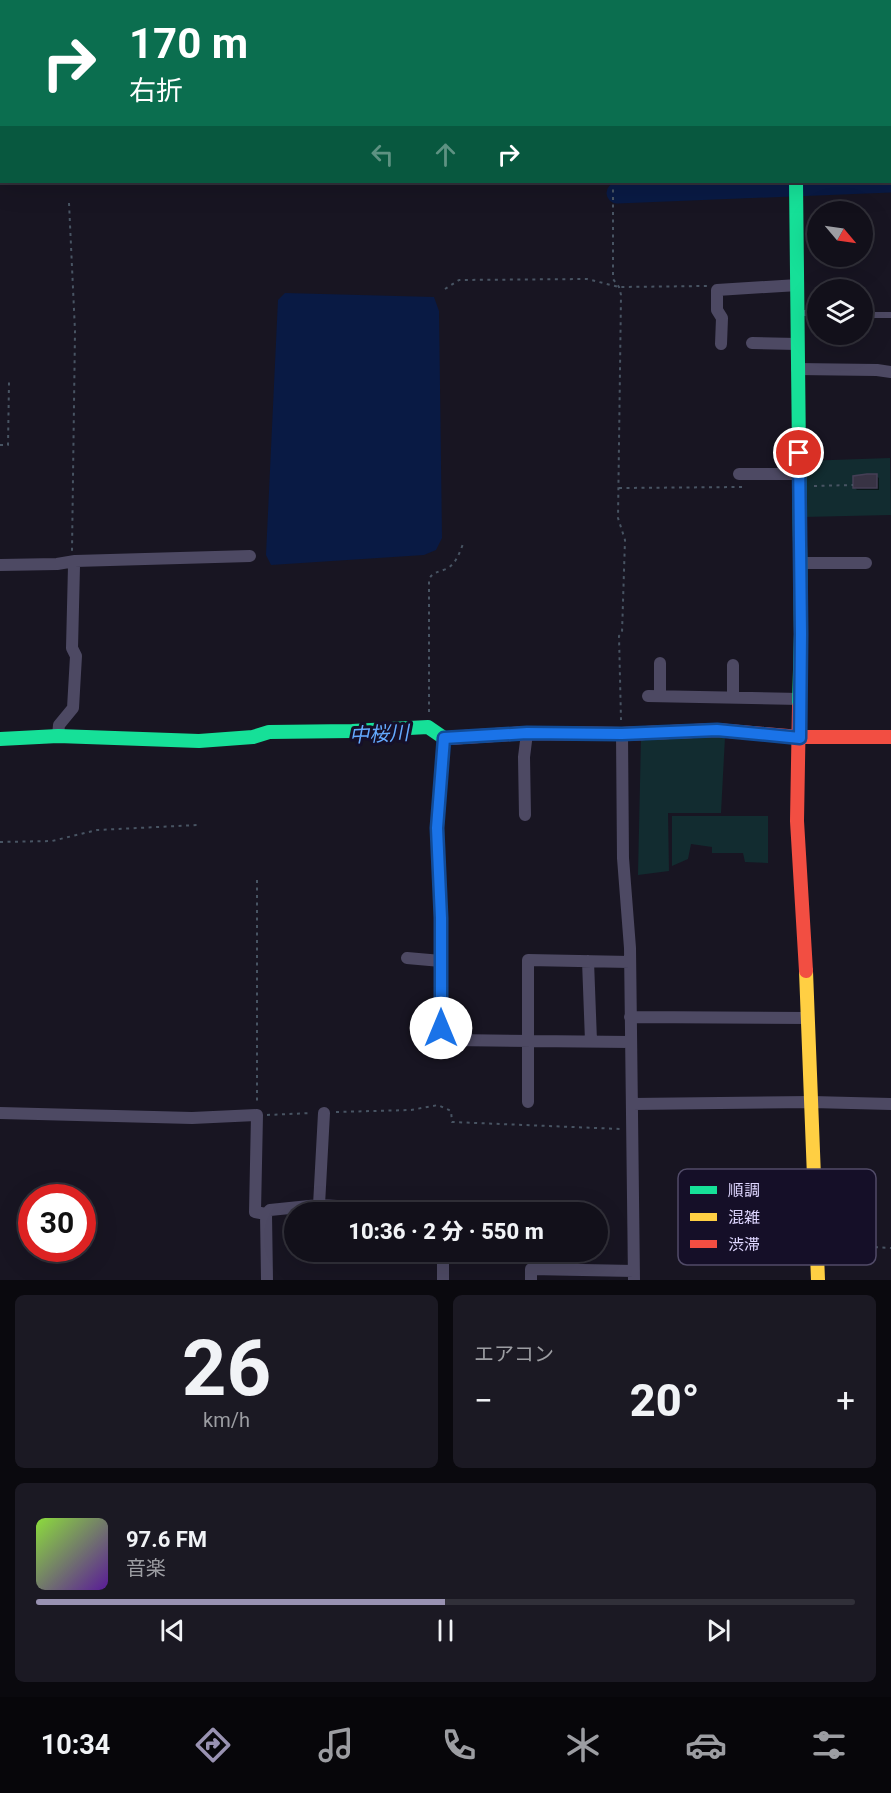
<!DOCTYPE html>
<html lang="ja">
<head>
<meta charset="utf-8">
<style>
  body { margin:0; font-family:Roboto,"Noto Sans JP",sans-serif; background:#1b1923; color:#f1f3f6; height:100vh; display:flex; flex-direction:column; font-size:22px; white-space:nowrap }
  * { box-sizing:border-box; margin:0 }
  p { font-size:20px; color:#9c9da2 }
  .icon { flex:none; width:33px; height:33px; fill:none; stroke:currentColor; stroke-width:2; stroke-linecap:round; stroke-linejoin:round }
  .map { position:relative; height:1280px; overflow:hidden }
  .panel { display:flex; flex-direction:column; gap:15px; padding:15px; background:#0a090e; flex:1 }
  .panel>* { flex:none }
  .banner { position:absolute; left:0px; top:0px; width:891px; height:183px; box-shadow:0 6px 24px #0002,0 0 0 2px #313039; background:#0b6e4f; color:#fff; overflow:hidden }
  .needle { width:39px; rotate:119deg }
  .controls { position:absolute; left:807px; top:201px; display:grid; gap:12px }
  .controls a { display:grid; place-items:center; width:66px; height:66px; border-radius:50%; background:#12101a; box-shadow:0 6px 24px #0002,0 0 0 2px #313039; font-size:30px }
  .speed { position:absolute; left:18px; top:1184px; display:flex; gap:12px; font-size:30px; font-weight:700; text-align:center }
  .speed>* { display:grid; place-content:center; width:78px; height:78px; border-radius:50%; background:#12101a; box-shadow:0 6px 24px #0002,0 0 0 2px #313039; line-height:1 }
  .speed .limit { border:9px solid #d22; background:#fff; color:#111 }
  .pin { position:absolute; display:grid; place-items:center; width:51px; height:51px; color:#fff; margin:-26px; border:3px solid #fff; border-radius:50%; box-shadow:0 2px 6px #0007 }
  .me { position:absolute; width:66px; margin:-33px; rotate:0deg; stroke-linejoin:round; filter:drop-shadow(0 0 4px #0008) }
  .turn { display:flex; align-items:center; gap:21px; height:126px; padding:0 30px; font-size:27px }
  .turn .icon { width:78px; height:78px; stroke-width:2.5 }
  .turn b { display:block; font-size:42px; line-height:51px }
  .lanes { display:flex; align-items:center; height:57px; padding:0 30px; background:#0003; justify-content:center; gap:30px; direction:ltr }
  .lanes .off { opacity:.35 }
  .big { font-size:45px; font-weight:800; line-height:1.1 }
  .panel .tile { flex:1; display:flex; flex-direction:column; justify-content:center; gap:9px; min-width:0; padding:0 21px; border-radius:9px; background:#1b1923 }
  .panel .dial { align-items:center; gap:0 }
  .dial b { font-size:78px; line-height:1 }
  .song { display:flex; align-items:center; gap:18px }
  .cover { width:72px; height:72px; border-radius:9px; background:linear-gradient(135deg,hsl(90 70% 55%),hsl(270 70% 35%)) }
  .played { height:6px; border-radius:3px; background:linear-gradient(90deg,#9992b2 50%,#313039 50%) }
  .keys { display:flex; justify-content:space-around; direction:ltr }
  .heat { display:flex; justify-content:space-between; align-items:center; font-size:33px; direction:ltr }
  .panel .tiles { flex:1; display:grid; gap:15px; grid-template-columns:1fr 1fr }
  .tile:last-child { grid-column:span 2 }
  .trip { position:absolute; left:284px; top:1202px; width:324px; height:60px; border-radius:30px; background:#12101a; box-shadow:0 6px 24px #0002,0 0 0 2px #313039; font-weight:800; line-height:60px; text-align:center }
  .tabs { display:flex; height:96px; justify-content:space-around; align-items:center; background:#07060a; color:#9c9da2 }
  .tabs .icon { width:42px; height:42px }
  .tabs .selected { color:#9992b2 }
  .tabs b { font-size:27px; color:#f1f3f6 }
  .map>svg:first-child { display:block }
  .green { fill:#122c30 }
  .water { fill:#091a44 }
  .shadow { fill:#0007 }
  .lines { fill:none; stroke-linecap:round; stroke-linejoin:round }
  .river { stroke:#091a44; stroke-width:21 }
  .building { fill:#383344; stroke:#453f56; stroke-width:1.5 }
  .path { stroke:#485463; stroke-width:2; stroke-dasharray:3 4.5; stroke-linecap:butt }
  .lane { stroke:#4d4963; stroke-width:6 }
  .street { stroke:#4d4963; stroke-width:12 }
  .fast { stroke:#16e098; stroke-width:14 }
  .slow { stroke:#ffcf43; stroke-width:14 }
  .jam { stroke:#f24e42; stroke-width:14 }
  .route-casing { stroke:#114b97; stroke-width:15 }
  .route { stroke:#1a73e8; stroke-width:10 }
  .labels { text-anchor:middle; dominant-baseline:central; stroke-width:6; stroke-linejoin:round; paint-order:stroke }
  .water-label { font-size:20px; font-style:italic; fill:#64aaff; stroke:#150f28 }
  .key { fill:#150f28; stroke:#514b68; stroke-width:1.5 }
  .key-label { font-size:16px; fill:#ded6ff }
</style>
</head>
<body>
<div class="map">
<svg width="891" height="1280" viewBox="0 0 891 1280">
  <rect width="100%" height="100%" fill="#181522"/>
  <!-- green -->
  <path class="green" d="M890 458 891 515 803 517V461Z
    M725 737 721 813H668L669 871 638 875 641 738Z
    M672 816H768V863L745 862 743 853H712V847L691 844 688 859 672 866Z"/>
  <!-- water -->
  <path class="water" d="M285 293 434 297 439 311 442 538 436 550 424 555 271 565 266 555 278 300Z"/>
  <!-- shadow -->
  <path class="shadow" d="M876 476 879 478V490H857L855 488Z"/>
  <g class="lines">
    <!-- river -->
    <path class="river" d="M617 193 891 182"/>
  </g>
  <!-- building -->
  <path class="building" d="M867 474H877V488H853V476Z"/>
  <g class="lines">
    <!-- path -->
    <path class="path" d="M220 2V0
      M0 11H2
      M613 182V279L619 287 621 295 618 518 625 540 622 633 619 636 621 720
      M69 203 75 331 72 551
      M445 289 459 280 587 279 619 287 707 286
      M0 445H8L9 382
      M814 486 853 485
      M619 488 742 487
      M429 712V579C433 572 439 572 446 569 456 564 459 554 463 544
      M0 842 52 841 97 830 197 825
      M257 880V1105
      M336 1112 411 1110 438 1105 451 1111 452 1122 620 1129
      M267 1115 312 1113
      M830 1245 891 1248"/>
    <!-- lane -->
    <path class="lane" d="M800 313H818
      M862 315H891"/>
    <!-- street -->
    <path class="street" d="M810 2V0
      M890 137H891
      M0 144H2
      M752 343 797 344
      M721 344 722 318 717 310V290L798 285
      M797 369 877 370 891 372
      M739 474H799
      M800 563H866
      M0 565 57 564 75 561 250 556
      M660 663V696
      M648 696 800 699
      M733 697V665
      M622 734 623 858 630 948 634 1280
      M58 736 59 725 73 708 76 656 72 648 74 566 71 562
      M444 738 437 828 441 918V1028L444 1035 452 1040 630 1042
      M525 815 524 757 527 733
      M407 958 441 961
      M588 961 591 1041
      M630 1017 807 1018
      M528 1102V960L630 962
      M632 1104 812 1102 891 1104
      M0 1113 192 1118 257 1115 255 1212 266 1214 267 1280
      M319 1205 324 1113
      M266 1214 270 1210 319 1205 444 1212
      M443 1280V1251
      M531 1280V1269L634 1271"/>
    <!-- fast -->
    <path class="fast" d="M796 182 801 634 799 706
      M0 739 58 736 199 741 253 737 269 732 352 731 428 727 444 738H448"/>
    <!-- slow -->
    <path class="slow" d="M806 971 818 1280"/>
    <!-- jam -->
    <path class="jam" d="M799 706 797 821 806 971
      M448 738 527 733 622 734 717 730 800 737H891"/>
  </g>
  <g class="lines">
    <defs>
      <path id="route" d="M441 1028V918L437 828 444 738 527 733 622 734 717 730 800 738 801 634 799 453"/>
    </defs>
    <!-- route casing -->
    <use href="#route" class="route-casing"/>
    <!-- route -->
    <use href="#route" class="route"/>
  </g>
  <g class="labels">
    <!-- water labels -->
    <g class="water-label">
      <text transform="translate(379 734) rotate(-3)">中桜川</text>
    </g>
  </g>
  <!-- legend -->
  <rect x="678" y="1169" width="198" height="96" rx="9" class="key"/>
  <rect x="690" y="1186" width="27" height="8" fill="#16e098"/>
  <rect x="690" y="1213" width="27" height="8" fill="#ffcf43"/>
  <rect x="690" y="1240" width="27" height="8" fill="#f24e42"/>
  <g class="key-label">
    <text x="728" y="1196">順調</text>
    <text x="728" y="1223">混雑</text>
    <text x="728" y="1250">渋滞</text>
  </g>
</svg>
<div class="controls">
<a><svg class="needle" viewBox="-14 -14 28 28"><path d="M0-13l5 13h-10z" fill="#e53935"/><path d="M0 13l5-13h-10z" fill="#9c9da2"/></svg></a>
<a><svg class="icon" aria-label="layers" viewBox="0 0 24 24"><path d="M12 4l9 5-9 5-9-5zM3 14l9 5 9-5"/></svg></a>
</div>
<div class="speed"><div class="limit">30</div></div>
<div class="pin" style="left:799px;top:453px;background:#d93025"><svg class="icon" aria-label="arrive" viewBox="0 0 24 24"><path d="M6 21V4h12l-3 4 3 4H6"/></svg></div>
<svg class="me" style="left:441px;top:1028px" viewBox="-20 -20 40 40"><circle r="19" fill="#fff"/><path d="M0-13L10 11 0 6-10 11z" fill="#1a73e8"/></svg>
<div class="trip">10:36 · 2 分 · 550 m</div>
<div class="banner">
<div class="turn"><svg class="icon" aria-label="right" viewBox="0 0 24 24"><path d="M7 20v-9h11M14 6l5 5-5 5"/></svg><div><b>170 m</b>右折</div></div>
<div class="lanes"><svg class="icon off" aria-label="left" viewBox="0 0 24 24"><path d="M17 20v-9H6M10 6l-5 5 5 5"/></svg><svg class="icon off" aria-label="ahead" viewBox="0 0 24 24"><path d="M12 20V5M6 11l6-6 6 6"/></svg><svg class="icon" aria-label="right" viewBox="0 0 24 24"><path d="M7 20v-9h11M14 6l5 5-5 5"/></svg></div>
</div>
</div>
<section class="panel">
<div class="tiles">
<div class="tile dial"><b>26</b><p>km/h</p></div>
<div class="tile"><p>エアコン</p>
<div class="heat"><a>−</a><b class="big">20°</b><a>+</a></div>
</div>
<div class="tile">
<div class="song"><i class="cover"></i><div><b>97.6 FM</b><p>音楽</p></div></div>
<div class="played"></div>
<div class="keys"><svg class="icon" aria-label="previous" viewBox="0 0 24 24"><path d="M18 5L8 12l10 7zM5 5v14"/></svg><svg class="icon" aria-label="pause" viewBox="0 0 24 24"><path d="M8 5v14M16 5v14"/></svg><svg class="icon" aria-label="next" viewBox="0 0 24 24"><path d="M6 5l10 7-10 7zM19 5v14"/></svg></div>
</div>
</div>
</section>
<nav class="tabs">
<b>10:34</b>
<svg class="icon selected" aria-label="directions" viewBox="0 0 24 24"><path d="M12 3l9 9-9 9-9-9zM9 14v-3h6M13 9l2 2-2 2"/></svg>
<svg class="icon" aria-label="music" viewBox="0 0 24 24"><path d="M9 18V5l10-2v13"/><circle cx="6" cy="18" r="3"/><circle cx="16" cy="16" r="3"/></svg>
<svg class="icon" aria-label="phone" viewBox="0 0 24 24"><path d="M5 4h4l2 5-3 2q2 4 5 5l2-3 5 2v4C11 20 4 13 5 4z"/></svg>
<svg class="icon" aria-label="climate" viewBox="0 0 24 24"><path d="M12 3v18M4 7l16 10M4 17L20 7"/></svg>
<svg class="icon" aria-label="car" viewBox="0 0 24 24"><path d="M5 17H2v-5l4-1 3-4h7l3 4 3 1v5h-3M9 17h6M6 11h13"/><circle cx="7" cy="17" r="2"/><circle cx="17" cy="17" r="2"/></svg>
<svg class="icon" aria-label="filters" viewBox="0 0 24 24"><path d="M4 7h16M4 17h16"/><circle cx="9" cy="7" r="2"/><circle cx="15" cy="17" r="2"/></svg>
</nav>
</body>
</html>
